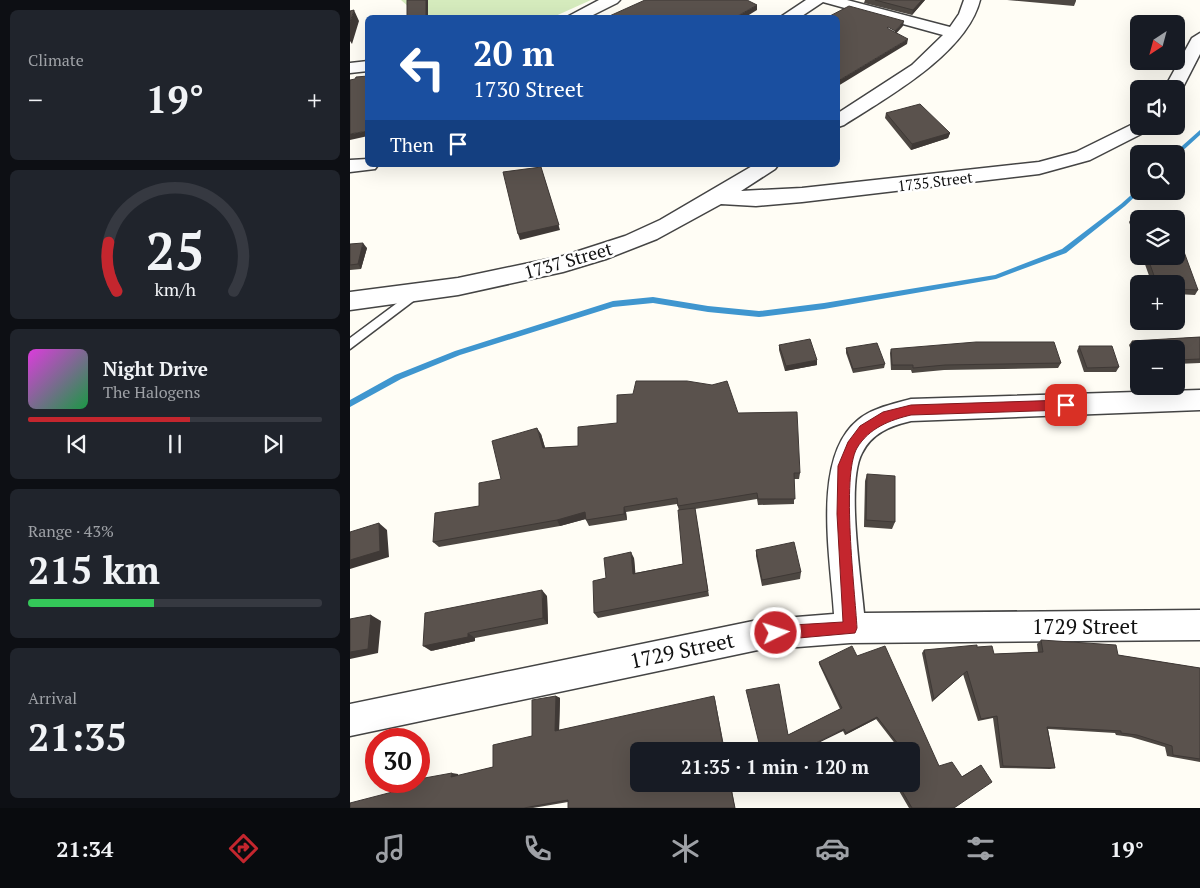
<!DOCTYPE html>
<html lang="en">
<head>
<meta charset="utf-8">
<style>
  body { margin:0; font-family:"PT Serif",serif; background:#20242c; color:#f1f3f6; height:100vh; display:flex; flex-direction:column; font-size:19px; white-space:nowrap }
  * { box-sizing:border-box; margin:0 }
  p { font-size:16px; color:#9ea1a6 }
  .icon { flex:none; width:28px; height:28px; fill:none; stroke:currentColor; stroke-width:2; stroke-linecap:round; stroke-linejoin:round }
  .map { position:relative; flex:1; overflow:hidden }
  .sheet { display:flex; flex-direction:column; gap:10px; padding:10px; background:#0d0f14; width:350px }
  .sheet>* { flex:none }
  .hud { position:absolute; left:15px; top:15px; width:475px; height:152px; border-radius:8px; box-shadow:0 5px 20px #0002; background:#1a4fa0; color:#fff; overflow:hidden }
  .needle { width:32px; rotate:216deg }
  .tools { position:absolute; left:780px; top:15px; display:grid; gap:10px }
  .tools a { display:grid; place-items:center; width:55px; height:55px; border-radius:8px; background:#171b24; box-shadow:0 5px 20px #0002; font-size:25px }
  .speed { position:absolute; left:15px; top:728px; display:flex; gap:10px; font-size:25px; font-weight:700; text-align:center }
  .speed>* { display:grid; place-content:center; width:65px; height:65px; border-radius:50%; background:#171b24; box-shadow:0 5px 20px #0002; line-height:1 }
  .speed .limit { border:8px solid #d22; background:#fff; color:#111 }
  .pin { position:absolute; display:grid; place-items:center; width:42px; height:42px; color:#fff; margin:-21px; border-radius:10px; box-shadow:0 2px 8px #0006 }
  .me { position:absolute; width:55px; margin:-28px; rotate:86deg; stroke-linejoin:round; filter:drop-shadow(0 0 4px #0008) }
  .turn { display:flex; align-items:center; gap:18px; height:105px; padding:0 25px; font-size:22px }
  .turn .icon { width:65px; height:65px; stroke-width:2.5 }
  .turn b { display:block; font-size:35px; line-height:42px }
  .then { display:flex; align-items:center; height:48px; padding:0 25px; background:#0003; gap:10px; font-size:19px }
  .big { font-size:38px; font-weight:600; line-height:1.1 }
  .sheet .widget { flex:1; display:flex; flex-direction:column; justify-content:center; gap:8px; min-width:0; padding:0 18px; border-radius:8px; background:#20242c }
  .sheet .dial { align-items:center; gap:0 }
  .dial svg { height:130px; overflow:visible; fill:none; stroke:#363941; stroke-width:7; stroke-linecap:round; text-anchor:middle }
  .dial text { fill:#f1f3f6; stroke:none }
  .song { display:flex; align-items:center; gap:15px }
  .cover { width:60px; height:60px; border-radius:8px; background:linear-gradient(135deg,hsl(300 70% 55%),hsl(140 70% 35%)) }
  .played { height:5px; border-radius:2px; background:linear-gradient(90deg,#c4262e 55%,#363941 55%) }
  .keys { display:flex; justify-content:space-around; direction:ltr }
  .heat { display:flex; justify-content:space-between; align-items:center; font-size:28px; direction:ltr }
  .charge { height:8px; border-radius:4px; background:linear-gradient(90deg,#34c759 43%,#363941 0) }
  .trip { position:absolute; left:280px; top:742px; width:290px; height:50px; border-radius:8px; background:#171b24; box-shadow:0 5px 20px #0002; font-weight:600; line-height:50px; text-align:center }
  .tabs { display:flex; height:80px; justify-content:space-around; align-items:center; background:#090b0e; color:#9ea1a6 }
  .tabs .icon { width:35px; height:35px }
  .tabs .selected { color:#c4262e }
  .tabs b { font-size:22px; color:#f1f3f6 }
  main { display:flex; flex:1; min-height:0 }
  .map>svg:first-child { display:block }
  .green { fill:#d5ebbd }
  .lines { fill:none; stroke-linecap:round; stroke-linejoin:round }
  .stream { fill:#3f96cf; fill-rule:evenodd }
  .service-casing { stroke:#444; stroke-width:3 }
  .minor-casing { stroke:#444; stroke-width:3 }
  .service { fill:#fff; fill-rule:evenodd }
  .minor { fill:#fff; fill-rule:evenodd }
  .wall { fill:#4d4742 }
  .shaded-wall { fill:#3f3936 }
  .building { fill:#5a524d; stroke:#3f3936 }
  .route { fill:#c4262e; stroke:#7f191e }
  .labels { text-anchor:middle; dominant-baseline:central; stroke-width:5; stroke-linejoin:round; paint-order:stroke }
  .far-street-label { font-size:15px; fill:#111; stroke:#fff }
  .street-label { font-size:18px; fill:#111; stroke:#fff }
  .near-street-label { font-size:21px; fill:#111; stroke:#fff }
</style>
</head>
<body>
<main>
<section class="sheet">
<div class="widget"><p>Climate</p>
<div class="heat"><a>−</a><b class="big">19°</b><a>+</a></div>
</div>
<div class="widget dial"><svg viewBox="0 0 100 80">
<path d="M14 69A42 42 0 1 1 86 69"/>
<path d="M14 69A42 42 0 0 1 9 39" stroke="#c4262e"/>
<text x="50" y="56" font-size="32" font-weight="700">25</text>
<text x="50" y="72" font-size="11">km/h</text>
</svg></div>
<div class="widget">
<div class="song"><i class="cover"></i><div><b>Night Drive</b><p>The Halogens</p></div></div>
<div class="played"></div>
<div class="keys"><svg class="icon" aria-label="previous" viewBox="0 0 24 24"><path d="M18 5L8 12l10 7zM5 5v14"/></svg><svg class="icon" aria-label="pause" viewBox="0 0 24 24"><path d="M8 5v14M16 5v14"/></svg><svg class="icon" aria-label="next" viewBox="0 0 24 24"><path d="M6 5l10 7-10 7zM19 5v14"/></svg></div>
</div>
<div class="widget"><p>Range · 43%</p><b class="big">215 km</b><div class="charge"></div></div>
<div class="widget"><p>Arrival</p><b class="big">21:35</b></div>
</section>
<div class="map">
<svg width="850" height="808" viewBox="0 0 850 808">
  <rect width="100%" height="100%" fill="#fffdf5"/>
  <!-- green -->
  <path class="green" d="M51 0H241L201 18 70 17Z"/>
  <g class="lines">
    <!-- stream -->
    <path class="stream" d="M850 130V135L828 155 826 156V154H823Z
      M789 188V191H791L775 206 716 253 646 279 474 309 409 317 358 312 303 303 263 307 110 355 51 379 0 407V400L45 375 105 351 263 301 303 297 358 306 409 311 474 303 645 275 712 249 771 204Z"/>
    <defs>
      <path id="service" d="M66 289 72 293 70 296 0 349V338Z"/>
      <path id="minor" d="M249 0H270L267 3 237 18H215Z
        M456 0H497L600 27 609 14 614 0H630C617 53 538 97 494 125L488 127V113L562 65 593 35 473 2 449 18H429Z
        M850 33V54L832 89 826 93V89H814L842 38Z
        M18 61V71L0 73V63Z
        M789 121V126H802L799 130 740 160 689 174 452 202 406 206 371 204 307 239 256 259 213 272 108 295 0 310V292L108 278 213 256 275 236 310 220 404 165H428L425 169 391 191 452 188 689 162 726 152Z
        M18 159V165H28L25 169 0 172V160Z
        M850 390V410L561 421C540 426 522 433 512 453 496 483 511 577 514 613L850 610V640L500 643 408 650 0 736V704L408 620 484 614C481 560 461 458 508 420 522 408 543 404 561 399Z"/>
    </defs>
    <!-- service casing -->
    <use href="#service" class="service-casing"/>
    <!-- minor casing -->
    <use href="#minor" class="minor-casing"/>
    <!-- service -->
    <use href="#service" class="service"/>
    <!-- minor -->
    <use href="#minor" class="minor"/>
  </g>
  <!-- wall -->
  <path class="wall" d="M515 0H575L562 15 514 3Z
    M657 0H726V1L724 6Z
    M536 113 600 133 598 138 561 150 535 118Z
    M782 217 789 219V248L779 222Z
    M0 244 17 248 11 269 0 270Z
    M792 256H826L848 290 845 295 826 294V284H802Z
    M850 337V363L826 364V349H789V366H787L779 345 782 341Z
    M429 345 467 365 435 371 429 350Z
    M729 346 769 367 766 372H734L727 351Z
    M496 348 535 364 534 368 503 373 496 353Z
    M541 349 711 363 708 368 594 370 562 373 561 370H541L540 353Z
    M388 413 450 473 449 479H444V504L408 505 407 499 345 509 359 596 248 618 244 613 256 578 284 558 285 573 333 564 329 510 327 504 276 512 277 520 239 526 236 520V519L210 526 89 547 83 542 129 506 191 434 195 448 228 446Z
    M517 474 545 522 542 529 514 527 515 481Z
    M406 550 451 572 450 579 412 586 406 556Z
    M197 596 198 624 125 638V641L81 651Z
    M691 640 768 655 850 668V762L817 756 815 747 781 737 766 735 765 733 698 729 705 768 700 769 650 768 643 718 628 721 613 674 582 702 572 653 574 650 627 647 644 654 688 652 687 644Z
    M507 656 589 766 611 777 631 765 604 808H559L545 784H561L550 750 526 719 495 735 493 731 411 751 438 735 490 709 469 664V662Z
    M206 696 210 698 209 730 365 699 289 784H381L385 808 218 802 183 808H0L54 789 108 774V776L143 767 182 736Z"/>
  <!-- shaded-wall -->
  <path class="shaded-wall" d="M76 0H78V18H76Z
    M572 0H575L562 15 563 10Z
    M407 5V10L394 18H384Z
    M4 10 9 21 2 44 0 41V22Z
    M554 21 553 26 544 36 545 31Z
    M558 39 557 44 488 86V81Z
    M18 131V136L0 140V134Z
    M600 133 598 138 561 150 562 144Z
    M191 167 210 230 170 240 168 234Z
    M13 243 17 248 11 269 8 264Z
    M467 360V365L435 371 436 366Z
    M187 428 191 434 197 454 193 448Z
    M274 507 276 512 277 520 274 514Z
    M235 512 239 518 210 526 207 520Z
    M29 523 37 530 39 557 0 569V560Z
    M281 552 284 558 286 579 283 574Z
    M192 590 197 596 198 624 193 618Z
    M21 615 31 621 28 653 0 659V652Z
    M118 633 125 638V641L81 651 73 646Z
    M206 696 210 698 209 733 205 731Z
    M364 696 365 699 375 751H374Z
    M527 717 526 719 495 735 496 733Z
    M494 729 493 731 452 751H450Z
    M102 773 108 774V779L101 777Z"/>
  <!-- building -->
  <path class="building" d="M57 0H76V18H57Z
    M295 0H397L407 5 384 18H255Z
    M525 0H572L563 10Z
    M499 6 554 21 545 31 538 27 537 28 558 39 488 81V18H476Z
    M4 10 0 22V11Z
    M18 76V131L0 134V80L5 79 6 77Z
    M570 104 600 133 562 144 536 113Z
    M191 167 209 225 168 234 153 172Z
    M782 217 822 218V219H789V234Z
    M826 230 848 290 826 289V284H807L797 256H826Z
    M13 243 8 264 0 265V244Z
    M850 337V359L826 360V349H789V358L782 341Z
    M460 339 467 360 436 366 429 345Z
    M626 342H704L711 363 595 365 563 368V365H542L541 349Z
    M527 343 535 364 503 369 496 348Z
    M729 346H762L769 367 737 368Z
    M286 381H337L362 385 377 381 388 413 447 412 450 473H444L445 499H408L407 493 328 506 327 498 274 507V514L236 520 235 512 207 520 83 542 85 513 129 506V483L151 479 142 441 187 428 193 448 228 446V427L267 423V395L283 394Z
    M517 474 545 476V522L516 520Z
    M345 508 358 591 244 613 243 581 256 578 254 558 281 552 283 574 333 564 328 510Z
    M29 523 30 551 0 560V532Z
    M444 542 451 572 412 580 406 550Z
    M192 590 193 618 118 633V637L73 646 75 613Z
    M21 615 18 649 0 652V619Z
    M691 640 766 645 768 655 850 668V759L823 755 822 746 787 735 771 733V731L697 727 705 768 653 766 647 716 631 719 617 671 584 699 574 650 627 645V647L642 646 644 654 693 652Z
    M502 646 507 656 535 646 589 766 602 762 612 777 631 765 642 782 604 808H562L548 784H561V751H548L552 749 527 717 496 733 494 729 450 751H411L396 690 429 684 438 735 492 708 469 662Z
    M206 696 205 731 364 696 374 751H289V784H380L385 808H218V800L174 808H0V803L54 789 55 782 60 781H69V779L102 773 101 777 143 767V745L182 736V700Z"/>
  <!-- route -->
  <path class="route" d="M716 400 722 405 716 410 561 415C540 420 519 428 507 448 491 476 505 591 507 628L505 633 426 640 421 638 419 633 421 628 426 626 493 622 487 514 488 466 498 442 510 426 533 412 561 405Z"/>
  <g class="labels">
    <!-- far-street labels -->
    <g class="far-street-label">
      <text transform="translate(585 181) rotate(-7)">1735 Street</text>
    </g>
    <!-- street labels -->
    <g class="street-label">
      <text transform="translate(218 260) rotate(-16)">1737 Street</text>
    </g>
    <!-- near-street labels -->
    <g class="near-street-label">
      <text x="735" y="626">1729 Street</text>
      <text transform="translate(332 650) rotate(-12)">1729 Street</text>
    </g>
  </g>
</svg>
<div class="tools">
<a><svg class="needle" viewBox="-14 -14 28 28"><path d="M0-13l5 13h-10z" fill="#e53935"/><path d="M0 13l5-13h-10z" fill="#9ea1a6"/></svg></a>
<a><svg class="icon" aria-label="sound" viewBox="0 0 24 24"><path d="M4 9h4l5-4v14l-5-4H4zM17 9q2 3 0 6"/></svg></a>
<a><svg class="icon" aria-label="search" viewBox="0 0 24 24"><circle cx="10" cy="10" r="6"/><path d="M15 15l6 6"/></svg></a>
<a><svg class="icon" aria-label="layers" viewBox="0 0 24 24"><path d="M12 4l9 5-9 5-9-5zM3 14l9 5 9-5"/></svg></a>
<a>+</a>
<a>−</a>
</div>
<div class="speed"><div class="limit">30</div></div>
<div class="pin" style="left:716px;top:405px;background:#d93025"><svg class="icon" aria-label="arrive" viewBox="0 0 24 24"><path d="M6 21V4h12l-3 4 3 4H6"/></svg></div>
<svg class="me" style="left:426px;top:633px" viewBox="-20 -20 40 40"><circle r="17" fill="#c4262e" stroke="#fff" stroke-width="3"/><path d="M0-11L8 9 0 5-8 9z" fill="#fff"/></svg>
<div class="trip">21:35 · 1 min · 120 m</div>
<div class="hud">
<div class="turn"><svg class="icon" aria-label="left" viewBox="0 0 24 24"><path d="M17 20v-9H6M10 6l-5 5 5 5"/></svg><div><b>20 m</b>1730 Street</div></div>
<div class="then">Then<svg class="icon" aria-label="arrive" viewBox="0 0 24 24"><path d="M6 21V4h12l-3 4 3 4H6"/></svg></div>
</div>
</div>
</main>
<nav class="tabs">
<b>21:34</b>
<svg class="icon selected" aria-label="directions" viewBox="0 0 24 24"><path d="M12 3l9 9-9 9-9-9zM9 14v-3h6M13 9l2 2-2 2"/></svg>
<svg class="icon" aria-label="music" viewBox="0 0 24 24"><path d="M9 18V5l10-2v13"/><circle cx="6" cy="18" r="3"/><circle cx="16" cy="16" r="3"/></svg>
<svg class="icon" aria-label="phone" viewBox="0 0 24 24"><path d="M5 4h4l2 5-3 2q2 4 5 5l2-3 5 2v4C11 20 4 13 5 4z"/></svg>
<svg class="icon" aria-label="climate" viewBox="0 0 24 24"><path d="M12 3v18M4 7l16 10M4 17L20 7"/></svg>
<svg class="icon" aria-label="car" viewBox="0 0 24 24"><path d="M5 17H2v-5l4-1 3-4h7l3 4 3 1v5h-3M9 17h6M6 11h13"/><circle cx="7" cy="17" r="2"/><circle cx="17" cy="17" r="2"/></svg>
<svg class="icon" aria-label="filters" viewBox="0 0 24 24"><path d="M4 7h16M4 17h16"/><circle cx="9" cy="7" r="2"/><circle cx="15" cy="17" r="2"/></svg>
<b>19°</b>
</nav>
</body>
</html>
